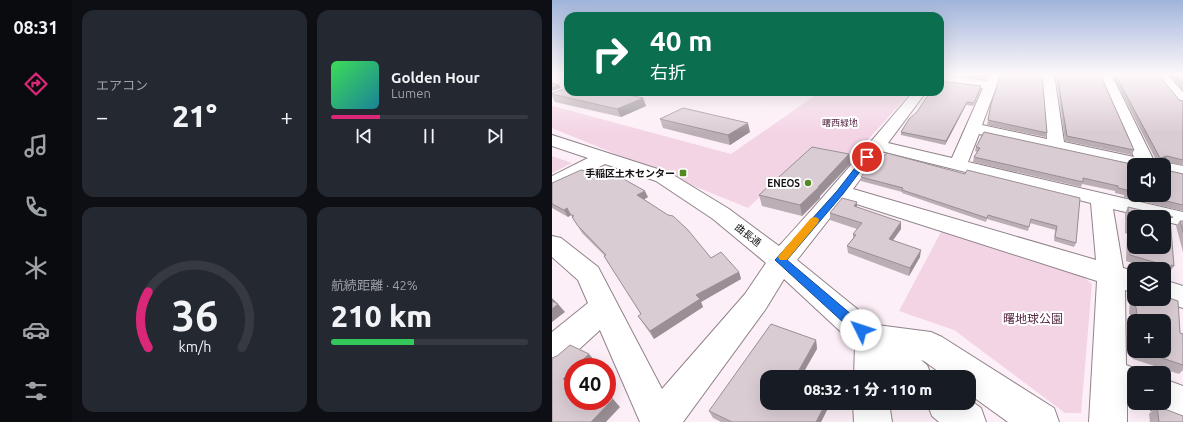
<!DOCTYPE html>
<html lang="ja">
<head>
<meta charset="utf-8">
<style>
  body { margin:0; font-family:Ubuntu,"Noto Sans JP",sans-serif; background:#242831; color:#f1f3f6; height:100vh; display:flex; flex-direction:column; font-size:15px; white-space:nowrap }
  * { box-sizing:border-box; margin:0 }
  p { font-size:13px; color:#9ea1a6 }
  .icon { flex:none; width:22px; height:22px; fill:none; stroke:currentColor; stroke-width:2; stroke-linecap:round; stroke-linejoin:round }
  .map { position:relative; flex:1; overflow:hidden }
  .details { display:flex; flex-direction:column; gap:10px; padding:10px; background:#0d0f14; width:480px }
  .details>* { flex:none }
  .hud { position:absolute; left:12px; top:12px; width:380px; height:84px; border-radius:12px; box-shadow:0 4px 16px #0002; background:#0b6e4f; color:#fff; overflow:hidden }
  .buttons { position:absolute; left:575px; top:158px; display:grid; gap:8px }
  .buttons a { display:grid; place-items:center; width:44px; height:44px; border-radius:8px; background:#171b24; box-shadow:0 4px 16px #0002; font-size:20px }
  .speed { position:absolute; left:12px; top:358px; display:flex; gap:8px; font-size:20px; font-weight:700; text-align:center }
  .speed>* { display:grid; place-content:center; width:52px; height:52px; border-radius:50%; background:#171b24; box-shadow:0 4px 16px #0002; line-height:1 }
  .speed .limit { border:6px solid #d22; background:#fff; color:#111 }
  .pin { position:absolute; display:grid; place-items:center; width:34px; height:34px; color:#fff; margin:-17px; border:2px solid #fff; border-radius:50%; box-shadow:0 1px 4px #0007 }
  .me { position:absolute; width:44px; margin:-22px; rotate:311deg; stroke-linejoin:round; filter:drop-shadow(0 0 3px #0008) }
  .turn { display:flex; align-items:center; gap:14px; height:84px; padding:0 20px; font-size:18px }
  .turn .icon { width:52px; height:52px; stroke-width:2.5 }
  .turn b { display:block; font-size:28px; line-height:34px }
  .big { font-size:30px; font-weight:800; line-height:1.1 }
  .details .tile { flex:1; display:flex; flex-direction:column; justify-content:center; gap:6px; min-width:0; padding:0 14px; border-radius:12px; background:#242831 }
  .details .dial { align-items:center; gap:0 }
  .dial svg { height:104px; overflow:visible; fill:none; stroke:#363941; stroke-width:7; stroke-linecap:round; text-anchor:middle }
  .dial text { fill:#f1f3f6; stroke:none }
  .song { display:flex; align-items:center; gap:12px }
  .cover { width:48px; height:48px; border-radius:6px; background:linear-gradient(135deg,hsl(130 70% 55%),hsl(190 70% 35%)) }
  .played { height:4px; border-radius:2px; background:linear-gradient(90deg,#db2777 25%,#363941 25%) }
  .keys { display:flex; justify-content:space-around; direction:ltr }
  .heat { display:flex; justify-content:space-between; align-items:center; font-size:22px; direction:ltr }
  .charge { height:6px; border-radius:3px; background:linear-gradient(90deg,#34c759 42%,#363941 0) }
  .details .tiles { flex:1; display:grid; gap:10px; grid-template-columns:repeat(2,1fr) }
  .trip { position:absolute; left:208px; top:370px; width:216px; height:40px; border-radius:12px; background:#171b24; box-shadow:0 4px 16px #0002; font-weight:800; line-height:40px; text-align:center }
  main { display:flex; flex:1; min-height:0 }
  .tabs { display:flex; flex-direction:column; width:72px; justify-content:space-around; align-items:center; background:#090b0e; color:#9ea1a6 }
  .tabs .icon { width:28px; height:28px }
  .tabs .on { color:#db2777 }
  .tabs b { font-size:18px; color:#f1f3f6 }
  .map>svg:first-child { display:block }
  .green { fill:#f3d4e5 }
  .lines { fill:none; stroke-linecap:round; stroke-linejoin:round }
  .minor-casing { stroke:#90838a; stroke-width:2 }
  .minor { fill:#fff; fill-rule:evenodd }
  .wall { fill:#bbafb5; fill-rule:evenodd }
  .shaded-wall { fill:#998f94 }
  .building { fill:#daccd3; stroke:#998f94; fill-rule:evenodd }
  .route { fill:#1a73e8; stroke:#114b97 }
  .slow { fill:#f59e0b }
  .poi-dot { fill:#538a24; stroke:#fff; stroke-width:1.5 }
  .labels { text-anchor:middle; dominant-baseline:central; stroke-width:4; stroke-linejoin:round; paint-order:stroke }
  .far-park-label { font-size:9px; fill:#552844; stroke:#fff }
  .poi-label { font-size:10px; font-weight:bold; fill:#151113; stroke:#fff; text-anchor:end }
  .street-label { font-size:10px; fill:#151113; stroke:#fff }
  .near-park-label { font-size:12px; fill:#552844; stroke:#fff }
</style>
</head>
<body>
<main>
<nav class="tabs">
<b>08:31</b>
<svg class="icon on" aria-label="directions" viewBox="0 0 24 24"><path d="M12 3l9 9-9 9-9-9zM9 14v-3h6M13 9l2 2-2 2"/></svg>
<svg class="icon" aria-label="music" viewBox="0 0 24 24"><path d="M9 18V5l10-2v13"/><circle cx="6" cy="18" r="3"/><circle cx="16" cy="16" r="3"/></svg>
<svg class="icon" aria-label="phone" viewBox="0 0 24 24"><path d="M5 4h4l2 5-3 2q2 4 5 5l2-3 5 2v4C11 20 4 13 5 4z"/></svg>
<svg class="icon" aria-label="climate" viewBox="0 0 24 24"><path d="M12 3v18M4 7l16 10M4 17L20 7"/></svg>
<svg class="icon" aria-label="car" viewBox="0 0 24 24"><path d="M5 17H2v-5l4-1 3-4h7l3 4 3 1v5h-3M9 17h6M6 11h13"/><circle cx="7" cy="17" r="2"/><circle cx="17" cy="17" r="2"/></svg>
<svg class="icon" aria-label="filters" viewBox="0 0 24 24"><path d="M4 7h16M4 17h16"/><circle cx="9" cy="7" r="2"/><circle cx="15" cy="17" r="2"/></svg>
</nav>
<section class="details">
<div class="tiles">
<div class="tile"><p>エアコン</p>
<div class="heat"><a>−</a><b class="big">21°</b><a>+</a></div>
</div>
<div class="tile">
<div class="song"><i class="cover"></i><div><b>Golden Hour</b><p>Lumen</p></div></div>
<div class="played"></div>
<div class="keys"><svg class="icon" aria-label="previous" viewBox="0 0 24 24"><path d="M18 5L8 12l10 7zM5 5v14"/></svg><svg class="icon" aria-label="pause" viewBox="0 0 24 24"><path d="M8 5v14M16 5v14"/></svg><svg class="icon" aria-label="next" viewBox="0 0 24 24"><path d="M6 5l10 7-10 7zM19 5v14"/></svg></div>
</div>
<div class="tile dial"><svg viewBox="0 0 100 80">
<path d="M14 69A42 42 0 1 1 86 69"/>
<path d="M14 69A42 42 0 0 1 14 26" stroke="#db2777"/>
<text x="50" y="56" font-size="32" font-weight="700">36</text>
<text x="50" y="72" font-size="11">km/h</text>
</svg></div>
<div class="tile"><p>航続距離 · 42%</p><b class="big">210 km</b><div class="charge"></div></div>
</div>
</section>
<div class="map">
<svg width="631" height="422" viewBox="0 0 631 422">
  <rect width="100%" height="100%" fill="#fdeff7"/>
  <!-- green -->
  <path class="green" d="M268 92H359L301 156 258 149 196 208 0 128V106H1L179 154Z
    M0 156 20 163 0 173Z
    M389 232 528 274 540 284 529 413H513L402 330 347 311Z"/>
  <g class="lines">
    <defs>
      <path id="minor" d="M437 74H449L430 125 495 139 490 74H502L512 142 582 157 547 74H559L602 161 605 165 612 162 631 166V178L612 174V165H582V168L427 134 416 162 631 212V226L612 221V217H594L561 209 571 268 582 271V293L573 290 574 365 595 373H582V403L575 400V422H537L545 281 292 200 245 260 325 325 379 332 390 337 502 408 507 422H456L417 394V377H394L372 361 369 360 375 365 380 377H338L336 376V377H302L303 345 232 279 213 310 131 422H88L48 330 12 363 0 367V332L36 303 26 280 0 257V236L9 238 46 267 110 389 193 294 214 263 161 219 104 181 53 164 7 188 0 190V176L36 158 0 146V135L118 173 177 209 227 246C274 195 317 144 361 92H374L336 143 400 158 431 88 388 83V75L434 81ZM329 151 539 203 544 260 301 189Z
        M603 74H615L631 92V104L626 103Z
        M612 280 631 286V308L603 299H612Z
        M612 379 631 386V422L599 410 596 403H612Z
        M417 399 429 408 434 422H387L380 416 375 403H417Z
        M301 403H337L340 422H302Z"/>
    </defs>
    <!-- minor casing -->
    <use href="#minor" class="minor-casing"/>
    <!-- minor -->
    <use href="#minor" class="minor"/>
  </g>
  <!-- wall -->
  <path class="wall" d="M395 74H436L433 79Z
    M504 74H548L582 150 580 155 513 141Z
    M560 74H606L627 100 631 101V166L612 161 609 162 614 170 631 174V211L572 197V195L563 193V191L530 184 529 187 421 162 422 157 425 152 423 151 424 147 584 165 605 162ZM582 165 612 195H582Z
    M617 74H631V90Z
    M429 89 421 106 414 105 393 145 349 135V132Z
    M0 93 91 98 94 106 69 117 3 102 0 96Z
    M439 104 495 133 493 137 435 125Z
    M108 119 198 132 178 145 111 128Z
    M297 154 298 164 268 196V198L250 216 210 206 207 195Z
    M321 166 413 174 528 198 524 243 522 247 502 241 503 230 478 223 476 231 435 219 434 222 350 193V192L309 181V177Z
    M0 183 96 197 92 199 159 258 187 272 189 279 149 302 151 307 102 339 86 316 89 314 53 256 30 233 19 215 16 217 0 208Z
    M305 202V207L349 229 341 240 368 257 357 276 296 253 295 246 301 238V234L305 229 278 220V213Z
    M576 207 615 216 618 221 622 266 617 273 615 272 614 274 612 273V269H598L574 261 575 234 573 233V213Z
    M628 221H631V252L624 226Z
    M582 289V299H612L628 333 631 334V370L627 374 581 359 578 315 577 314 578 296ZM582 321H612V351H582Z
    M264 340 265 349 215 377 277 406 269 422H169L161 418 157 411Z
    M605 406 631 422H598L597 414Z"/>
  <!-- shaded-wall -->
  <path class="shaded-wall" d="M7 85 9 88 0 91V87Z
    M429 86V89L421 106 422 103Z
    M91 98 94 106 69 117 65 109Z
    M415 102 414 105 393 145 394 141Z
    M196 123 198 132 178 145 176 135Z
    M297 154 298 164 268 196V198L250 216 248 205 266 187Z
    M615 156 612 161 605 163 608 158Z
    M93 191 96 197 88 202 85 195Z
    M305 202V209L302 206Z
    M15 208 19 215 16 217 12 210Z
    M349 222V229L337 246V239Z
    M369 250 368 257 357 276 358 268Z
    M187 272 189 279 149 302 151 307 102 339 98 331 144 295Z
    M0 298 6 304 13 312 0 322Z
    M264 340 265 349 249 377H243Z
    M37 354 44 362 39 367H23Z
    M21 369V385L11 379Z
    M61 399 68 407 54 422H39Z
    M274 403H277V406L269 422H264Z"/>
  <!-- building -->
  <path class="building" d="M422 74H435L434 76Z
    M449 74H490L495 133 436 120 439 104Z
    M505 74H548L582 150 515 136Z
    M563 74H606L627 100 631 101V160L615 156 608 158Z
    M622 74H631V84Z
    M388 81 429 86 422 103 415 102 394 141 349 132 357 119 365 112 374 98 379 92H388Z
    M0 83 7 85 0 87Z
    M16 88V92H63L91 98 65 109 0 94V93Z
    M131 108 196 123 176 135 108 119Z
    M432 132 584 165 586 162H613L614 170 631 174V205L589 195H612V165H582V193L575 192V190L566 188V186L531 178V182L422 157 428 148 424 147Z
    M260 147 297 154 266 187H267L248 205 207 195Z
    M335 153 413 174 415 170 528 198 524 243 503 237 505 226 479 219 477 227 436 215 435 218 350 190 351 188 309 177 318 165 321 166Z
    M40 169 57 176 61 173 93 191 85 195 116 215 121 216 136 230 159 258 169 252 187 272 144 295 148 299 98 331 86 316 89 314 52 256 54 255 26 226 20 217 22 216 18 214 15 208 12 210 0 204V183L29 170 34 171Z
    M290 198 305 202 302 206 349 222 337 239 369 250 358 268 295 246 304 235 301 234 310 223 278 213Z
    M576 207 597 212H615V216L621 217 618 218 622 266 619 265V267L578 255V227H577ZM582 217H612V247H582Z
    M628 221H631V232Z
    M612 296 626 301 628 333 631 334V365L589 351H612V321H586L584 307 582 306 583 299H612Z
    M0 301 6 304 0 309Z
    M219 324 264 340 243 377H215V403H274L264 422H180L157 411Z
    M18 345 37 354 23 367H21V369L11 379 21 385V401H55V396L61 399 39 422H0V358L5 356Z
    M605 406 631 416V422H607Z"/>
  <!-- sky -->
  <linearGradient id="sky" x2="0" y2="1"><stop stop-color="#a0b4da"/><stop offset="0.56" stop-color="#fef8fb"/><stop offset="1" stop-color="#fef8fb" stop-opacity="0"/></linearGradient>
  <rect width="631" height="133" fill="url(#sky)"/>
  <!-- route -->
  <path class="route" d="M313 155H315L319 157 291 194 235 260 313 326 315 330 313 334 309 335 304 334 223 260 285 191Z"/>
  <!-- slow -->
  <path class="slow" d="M263 217 266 218 267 220 266 223 235 260H228L226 257 228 254 259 218Z"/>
  <!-- markers -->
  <g class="poi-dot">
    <rect x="127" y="169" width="8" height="8" rx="2"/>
    <circle cx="256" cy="183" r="4"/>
  </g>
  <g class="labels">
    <!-- far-park labels -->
    <g class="far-park-label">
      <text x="288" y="123">曙西緑地</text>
    </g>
    <!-- poi labels -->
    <g class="poi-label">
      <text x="123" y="173">手稲区土木センター</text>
      <text x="248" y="183">ENEOS</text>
    </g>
    <!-- street labels -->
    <g class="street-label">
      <text transform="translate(196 235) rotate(38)">曲長通</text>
    </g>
    <!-- near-park labels -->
    <g class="near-park-label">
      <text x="481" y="318">曙地球公園</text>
    </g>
  </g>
</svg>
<div class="buttons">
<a><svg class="icon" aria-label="sound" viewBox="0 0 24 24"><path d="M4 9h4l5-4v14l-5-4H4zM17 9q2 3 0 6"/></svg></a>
<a><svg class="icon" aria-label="search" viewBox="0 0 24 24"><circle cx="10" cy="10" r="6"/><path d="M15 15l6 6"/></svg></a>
<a><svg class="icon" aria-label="layers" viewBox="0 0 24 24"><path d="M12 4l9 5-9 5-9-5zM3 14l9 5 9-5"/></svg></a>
<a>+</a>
<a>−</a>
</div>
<div class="speed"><div class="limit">40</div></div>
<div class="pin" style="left:315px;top:157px;background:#d93025"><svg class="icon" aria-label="arrive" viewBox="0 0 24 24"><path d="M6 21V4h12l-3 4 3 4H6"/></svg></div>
<svg class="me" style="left:309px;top:330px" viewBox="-20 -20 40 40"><circle r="19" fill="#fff"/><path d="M0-13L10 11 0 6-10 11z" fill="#1a73e8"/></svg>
<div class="trip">08:32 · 1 分 · 110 m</div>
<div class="hud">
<div class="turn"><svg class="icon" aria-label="right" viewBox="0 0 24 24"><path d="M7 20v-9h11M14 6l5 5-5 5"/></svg><div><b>40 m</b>右折</div></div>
</div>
</div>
</main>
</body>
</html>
